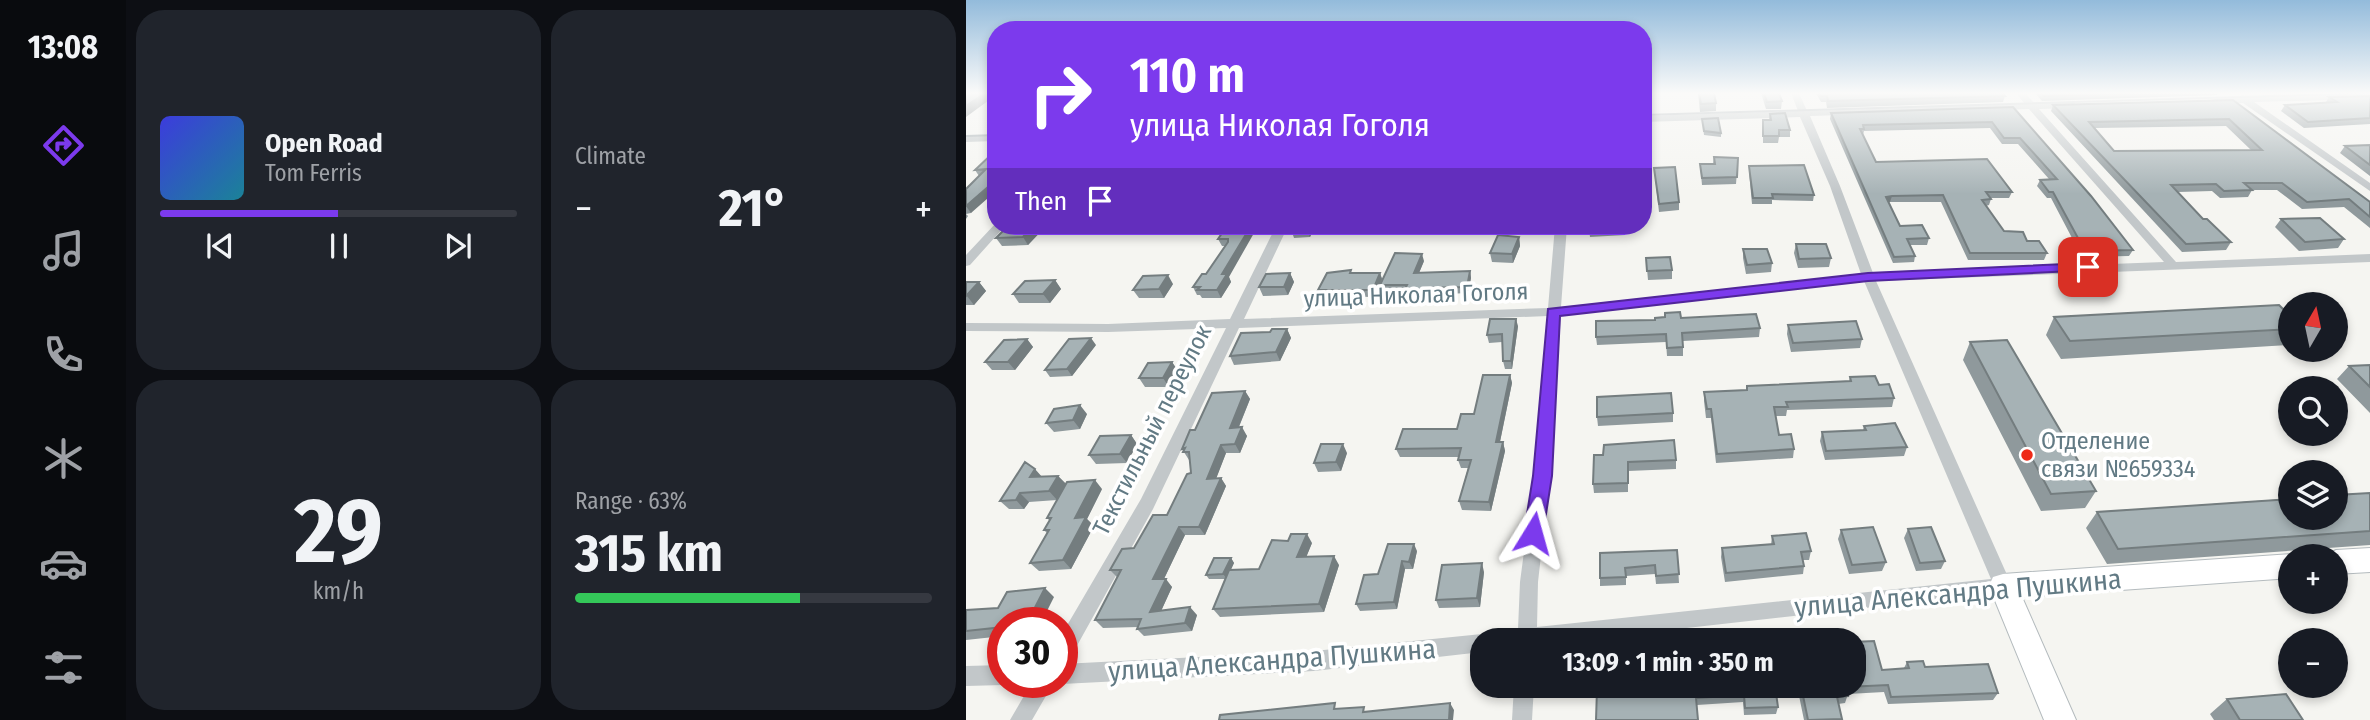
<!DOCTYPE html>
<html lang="en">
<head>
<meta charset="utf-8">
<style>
  body { margin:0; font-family:"Fira Sans Condensed",sans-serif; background:#20242c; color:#f1f3f6; height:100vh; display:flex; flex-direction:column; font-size:26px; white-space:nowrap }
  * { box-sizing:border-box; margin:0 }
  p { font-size:23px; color:#9ea1a6 }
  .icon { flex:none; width:38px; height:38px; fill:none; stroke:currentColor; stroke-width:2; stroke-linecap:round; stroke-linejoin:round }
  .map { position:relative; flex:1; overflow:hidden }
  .details { display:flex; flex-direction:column; gap:10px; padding:10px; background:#0d0f14; width:840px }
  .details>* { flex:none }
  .hud { position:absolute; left:21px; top:21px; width:665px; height:214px; border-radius:28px; box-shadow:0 4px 10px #0003; background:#7c3aed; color:#fff; overflow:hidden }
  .needle { width:46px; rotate:9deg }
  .fabs { position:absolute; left:1312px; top:292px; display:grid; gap:14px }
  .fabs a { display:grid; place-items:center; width:70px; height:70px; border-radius:50%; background:#171b24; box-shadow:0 4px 10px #0003; font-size:35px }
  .speed { position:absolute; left:21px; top:607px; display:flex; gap:14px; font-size:35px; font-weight:700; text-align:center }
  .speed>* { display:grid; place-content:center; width:91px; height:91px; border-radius:50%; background:#171b24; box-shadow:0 4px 10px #0003; line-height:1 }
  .speed .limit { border:10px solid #d22; background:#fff; color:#111 }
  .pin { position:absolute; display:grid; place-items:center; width:60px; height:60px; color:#fff; margin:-30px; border-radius:14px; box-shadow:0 4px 10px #0006 }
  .me { position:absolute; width:77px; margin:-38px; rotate:8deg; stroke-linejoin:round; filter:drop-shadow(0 0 5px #0008) }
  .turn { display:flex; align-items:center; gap:24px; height:147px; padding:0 28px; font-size:32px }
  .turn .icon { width:91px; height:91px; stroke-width:2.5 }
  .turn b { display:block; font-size:49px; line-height:60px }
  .then { display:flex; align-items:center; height:66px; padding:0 28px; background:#0003; gap:14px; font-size:26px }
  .big { font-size:52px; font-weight:700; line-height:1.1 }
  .details .tile { flex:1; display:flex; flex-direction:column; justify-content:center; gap:10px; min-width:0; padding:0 24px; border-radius:28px; background:#20242c }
  .details .dial { align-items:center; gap:0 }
  .dial b { font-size:91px; line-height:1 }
  .song { display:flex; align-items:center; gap:21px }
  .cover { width:84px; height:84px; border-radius:10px; background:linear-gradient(135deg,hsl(240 70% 55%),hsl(190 70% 35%)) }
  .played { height:7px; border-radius:4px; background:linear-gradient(90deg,#7c3aed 50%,#363941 50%) }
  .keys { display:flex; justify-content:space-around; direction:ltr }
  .heat { display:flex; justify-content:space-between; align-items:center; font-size:38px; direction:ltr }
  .charge { height:10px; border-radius:5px; background:linear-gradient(90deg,#34c759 63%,#363941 0) }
  .details .tiles { flex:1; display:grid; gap:10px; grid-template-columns:repeat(2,1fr) }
  .trip { position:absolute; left:504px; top:628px; width:396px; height:70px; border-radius:28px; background:#171b24; box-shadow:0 4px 10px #0003; font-weight:700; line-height:70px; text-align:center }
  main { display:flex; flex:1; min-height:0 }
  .dock { display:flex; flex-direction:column; width:126px; justify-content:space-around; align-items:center; background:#090b0e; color:#9ea1a6 }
  .dock .icon { width:49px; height:49px }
  .dock .current { color:#7c3aed }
  .dock b { font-size:32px; color:#f1f3f6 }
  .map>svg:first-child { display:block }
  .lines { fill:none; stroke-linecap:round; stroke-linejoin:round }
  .secondary-casing { stroke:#b4bbbe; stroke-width:2 }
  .minor { fill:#c2c7c9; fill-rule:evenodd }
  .secondary { fill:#fff; fill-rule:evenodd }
  .tram { stroke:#a0a9ad; stroke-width:2 }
  .wall { fill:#8f999c; fill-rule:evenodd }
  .shaded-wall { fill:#747d7f }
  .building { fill:#a6b2b5; stroke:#747d7f; stroke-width:2; fill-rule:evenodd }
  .route { fill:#7c3aed; stroke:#51269a; stroke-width:2 }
  .poi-dot { fill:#ee2a18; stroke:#fff; stroke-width:2.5 }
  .labels { text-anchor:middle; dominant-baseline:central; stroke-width:7; stroke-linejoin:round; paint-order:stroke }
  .street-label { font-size:24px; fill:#627a84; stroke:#fff }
  .poi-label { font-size:24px; fill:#627a84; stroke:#fff; text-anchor:start }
  .near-street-label { font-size:28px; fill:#627a84; stroke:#fff }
</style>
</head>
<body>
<main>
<nav class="dock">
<b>13:08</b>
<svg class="icon current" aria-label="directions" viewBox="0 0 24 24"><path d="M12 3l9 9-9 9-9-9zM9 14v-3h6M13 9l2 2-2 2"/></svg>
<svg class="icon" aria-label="music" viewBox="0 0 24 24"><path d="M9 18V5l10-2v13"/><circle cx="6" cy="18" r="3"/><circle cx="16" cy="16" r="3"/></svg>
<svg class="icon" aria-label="phone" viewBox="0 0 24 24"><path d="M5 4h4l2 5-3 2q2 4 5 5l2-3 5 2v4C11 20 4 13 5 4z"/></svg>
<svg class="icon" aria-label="climate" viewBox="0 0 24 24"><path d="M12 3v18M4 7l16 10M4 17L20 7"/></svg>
<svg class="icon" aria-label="car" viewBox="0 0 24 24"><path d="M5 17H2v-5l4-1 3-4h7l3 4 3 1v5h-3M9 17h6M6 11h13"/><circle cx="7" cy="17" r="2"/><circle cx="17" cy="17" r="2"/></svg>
<svg class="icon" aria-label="filters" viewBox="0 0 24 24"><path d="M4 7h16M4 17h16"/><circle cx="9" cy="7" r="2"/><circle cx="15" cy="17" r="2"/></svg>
</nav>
<section class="details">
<div class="tiles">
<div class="tile">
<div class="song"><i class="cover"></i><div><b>Open Road</b><p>Tom Ferris</p></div></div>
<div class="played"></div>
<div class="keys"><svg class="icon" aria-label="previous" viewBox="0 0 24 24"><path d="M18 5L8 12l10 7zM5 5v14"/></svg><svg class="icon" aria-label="pause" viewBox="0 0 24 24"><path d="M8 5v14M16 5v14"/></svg><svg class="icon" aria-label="next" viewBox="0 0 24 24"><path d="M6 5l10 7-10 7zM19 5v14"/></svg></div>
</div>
<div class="tile"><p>Climate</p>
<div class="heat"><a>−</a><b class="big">21°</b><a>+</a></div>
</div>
<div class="tile dial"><b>29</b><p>km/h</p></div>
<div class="tile"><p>Range · 63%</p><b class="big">315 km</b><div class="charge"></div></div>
</div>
</section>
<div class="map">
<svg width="1404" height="720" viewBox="0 0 1404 720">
  <rect width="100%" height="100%" fill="#f5f5f1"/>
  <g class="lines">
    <defs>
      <path id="secondary" d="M1404 548V572L1370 574V556H1359L1370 550Z
        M1325 554 1331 556H1325V578L1056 597 1110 720H1078L1023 586 1027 577 1037 574Z"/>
    </defs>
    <!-- secondary casing -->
    <use href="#secondary" class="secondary-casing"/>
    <!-- minor -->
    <path class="minor" d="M825 93H833L841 111 1059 104 1050 93H1059L1068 103H1109V107L1106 108 1073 109 1210 262 1404 254V262L910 281 1046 586 1043 592 614 640H525L528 634 552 629 554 582 568 476 582 316 273 328 187 509 103 660 96 662V634L175 499 260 328 142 332 0 331V323L142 324 264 319 310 226H322L278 319 582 308 589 226H601L595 307 895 274 864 186 834 117 677 122V116L832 111ZM1063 109 1198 262 907 273 874 186 844 116ZM898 281 1025 579 571 627 572 582 584 476 595 315Z
      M1404 93V99L1288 102 1404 183V191L1277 103 1249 104 1244 101C1253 95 1267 100 1276 95L1281 97Z
      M30 135V141L0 142V136Z
      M29 224 30 226H39L4 265 0 266V255Z
      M516 634 523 636 525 640H516V652L348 671 96 684 93 682H96V664L348 651Z
      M37 665V682H43L37 685 0 686V666Z
      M66 682H88L66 720H44Z
      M548 686H568L566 720H546Z"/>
    <!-- secondary -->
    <use href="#secondary" class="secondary"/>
    <!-- tram -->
    <path class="tram" d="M677 115 1404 93
      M0 136 30 135"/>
  </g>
  <!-- wall -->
  <path class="wall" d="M732 93H748L750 103V111L734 112Z
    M795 93H813L816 101 815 109H800Z
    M850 93H1036L1039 96 1037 102 861 108 860 102H855Z
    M1069 93H1252L1251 95 1076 101Z
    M1404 96V124L1338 128 1315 111 1319 105 1360 102 1363 97Z
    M1267 100 1404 202V228L1378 207 1336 209 1311 190H1286L1282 197 1254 198 1246 191 1212 192 1237 219 1265 242 1260 250 1216 252 1085 111 1087 105ZM1260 126 1285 150 1148 151 1129 128Z
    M1047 107 1167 250 1163 256 1116 257 1085 198H1081L1071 186 1074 180 1083 179 1052 144H1036L1024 128 898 131 897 135 910 162 1046 192 1043 198H1025V199L1023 205 1020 206 1038 231 1061 241 1081 253 1078 260H1002L975 202H923L934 226 963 238 961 245H944L949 256 948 262 927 263 864 119 865 113Z
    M804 114 824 130V137H813L812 143H797V120H803Z
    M736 119 755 133V137L738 135Z
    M1404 145V176L1374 153 1379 146Z
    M30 150 5 213 0 214 2 216 0 219V189L13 176 9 170Z
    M748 157 772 158 770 184 736 185 734 164H747Z
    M783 166 848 195 847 201 806 200V204H786L783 172Z
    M688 168 713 202V210L693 212Z
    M1315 219 1378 239 1372 248 1333 251 1309 227Z
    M80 226 62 245 36 246 30 238Z
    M261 226 263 277 265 282 255 298H236L234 295H231L227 287 240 274 259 246H256L252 239Z
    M349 226 344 237 328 238 326 232Z
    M659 226V235L624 237 623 229Z
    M553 237 554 246 547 263 526 262 524 253Z
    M830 244 865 258 863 267 832 268 828 253Z
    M777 249 806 263 805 272 780 274 777 258Z
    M680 258 706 270V279L682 280Z
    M458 261 453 273 504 271 505 278 502 293 459 295 457 300H439L437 293 438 292H416L414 285Z
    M324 273 328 282 322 295 297 296 293 287Z
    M386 273H414L416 279 409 297 354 296 352 290Z
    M89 280 95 289 84 303H53L47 294Z
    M0 282H13L20 291 8 305H0Z
    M207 284 198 298H173L167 290Z
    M1088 317H1325V343L1323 345 1095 359 1080 335Z
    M715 318 794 328 793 337 717 341V356H701L700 342 631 345 630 337Z
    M822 325 896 339 894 348 825 352 821 334Z
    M552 326 546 369H539L537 361 536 342 523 343 521 335Z
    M321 329 325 338 314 361 268 365 264 356Z
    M61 339 67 347 49 370H26L19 362Z
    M1004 342 1130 491 1119 508 1075 511 997 360Z
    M130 345 106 376 84 377 79 370Z
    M206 362 212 371 203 387H179L173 378Z
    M1404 365V413L1371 379 1383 366Z
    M544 375 546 383 534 442H537L539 451 525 511 496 510 493 501 502 468H495L492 460 493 457H434L430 449 491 429 508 414Z
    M884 377 913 385 928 398 926 407 821 410 820 416H810L813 435 828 449 827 458 750 463 745 418H740L738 401V392L780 390 781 386 883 382Z
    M279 391 284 399 273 427 281 436 274 453H260L250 478H255L260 486 239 535H219L198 579 206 587 195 611 231 615 226 631 178 636 171 629 172 627 137 628 129 620 151 577 144 570 168 548 201 515 225 473 224 460H223L216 449 229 430Z
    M707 413V422L632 426 631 417Z
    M121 414 114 429 88 432 80 423Z
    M898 426 941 447 938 456 859 460 854 441 856 432 897 430Z
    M165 435 171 444 161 463 130 464 123 455Z
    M381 453 375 471 352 472 348 463Z
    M637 455 710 460V469L662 471V492L628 493 627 484Z
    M76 476H92L100 484 91 500 63 502 58 509H43L34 501Z
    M136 489 121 519 128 526 105 569 73 571 64 563 81 533 78 530 84 521 81 518Z
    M1404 493V545L1141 564 1120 528 1131 512Z
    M942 529 979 561 975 569 950 571 938 538Z
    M875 530 920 562 916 571 883 574 872 539Z
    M806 536 845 551 843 560H837L838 566 837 574 759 582 755 557 756 548 805 545Z
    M346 543 340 557 373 565 358 612 254 617 247 609 260 579H243L240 575 265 558 268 563 264 570 293 569Z
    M711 550 713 583 690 584 689 574 660 576V585L634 586V553Z
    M451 551 447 569H439L431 609 394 611 390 604 412 574Z
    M518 572 514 607 473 608 470 600Z
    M88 597 37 623V636L0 640V610L32 608Z
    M941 662 959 667 1032 693 1027 700 922 704 918 692 882 694 879 703 872 704 876 720H838L831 686H887L916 670 938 668Z
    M809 686 812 707 810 714 778 715 777 702 731 705 631 689Z
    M1261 699 1337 720H1248L1244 714Z"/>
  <!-- shaded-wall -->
  <path class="shaded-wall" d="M19 93H30V95L0 117V106Z
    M30 180V191L5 213 0 206Z
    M926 196 924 202 919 203 920 197Z
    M67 226H80L62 245 57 237Z
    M285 226H292L263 277 265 282 255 298 251 290 256 274Z
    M344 226H349L344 237 341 231Z
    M553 237 554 246 547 263 546 254Z
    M456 254 458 261 450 280 448 273Z
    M504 271 505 278 502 293 501 287Z
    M324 273 328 282 322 295 318 287Z
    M414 273 416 279 409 297 407 290Z
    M202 275 207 284 198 298 193 289Z
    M89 280 95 289 84 303 77 294Z
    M13 282 20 291 8 305 1 296Z
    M457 288 459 295 457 300 455 293Z
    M550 319 552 326 546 369 545 361Z
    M321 329 325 338 314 361 310 352Z
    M125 338 130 345 106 376 101 369Z
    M61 339 67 347 49 370 42 362Z
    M206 362 212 371 203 387 197 378Z
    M544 375 546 383 532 451 530 442Z
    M279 391 284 399 269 436 264 428Z
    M114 405 121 414 114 429 107 420Z
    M276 427 281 436 274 453 269 444Z
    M165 435 171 444 161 463 154 454Z
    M537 442 539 451 525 511 523 502Z
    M377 444 381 453 375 471 370 462Z
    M255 445 260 453 247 487 241 479Z
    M69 469 77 478 64 477Z
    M92 476 100 484 91 500 83 491Z
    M255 478 260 486 239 535 233 527Z
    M129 480 136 489 121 519 128 526 105 569 97 560 109 518Z
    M54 493 63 502 58 509 50 500Z
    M213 527 219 535 194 587 187 579Z
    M341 534 346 543 337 565 331 557Z
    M448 544 451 551 447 569 443 562Z
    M368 556 373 565 358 612 353 604Z
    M265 558 268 563 261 579 257 574Z
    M436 561 439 569 431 609 428 602Z
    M516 563 518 572 514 607 511 598Z
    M200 579 206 587 191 620 184 612Z
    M79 588 88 597 75 623H61Z
    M224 607 231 615 226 631 219 623Z
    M484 703 488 710 487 720H483Z"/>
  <!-- building -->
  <path class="building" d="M0 93H19L0 106Z
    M733 93H748L750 103 735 104Z
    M798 93H813L816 101 801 102Z
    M854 93H1036L1039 96 862 101 861 96H855Z
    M1075 93H1169L1078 96Z
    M1404 96V118L1342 122 1319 105 1371 102 1363 97Z
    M1267 100 1404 202V217L1383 199 1341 202 1316 183H1278L1286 190 1258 191 1250 184 1205 185 1237 219H1241L1265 242 1220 244 1087 105ZM1263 119 1296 150 1148 151 1123 122Z
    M1047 107 1125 196 1167 250 1119 251 1087 192H1083L1074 180 1091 179 1054 138H1038L1026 122 897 125 898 129H894L910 162 1021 159 1046 192H1020L1025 199 1016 200 1038 231 1057 232 1061 241H1073L1081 253H1004L977 195 926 196 920 197 934 226 956 225 963 238 941 239 949 256 928 257 865 113Z
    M819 113 824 130H813V136H797V120H805L804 114Z
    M752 118 755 133 738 131 736 119Z
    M1404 145V165L1379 146Z
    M30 150V180L0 206V189L20 169 9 170Z
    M748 157 772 158 771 177 736 178 734 164H749Z
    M838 165 848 195 806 194 807 198H787L783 166Z
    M709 167 713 202 693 204 688 168Z
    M1354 218 1378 239 1339 242 1315 219Z
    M42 226H67L57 237 30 238Z
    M261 226H285L256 274H261L251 290H231L234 287H227L236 274H240L262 242V239H252Z
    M329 226H344L341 231 326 232Z
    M623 226H659V227L623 229Z
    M532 235 553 237 546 254 524 253Z
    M830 244H860L865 258 833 259Z
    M777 249H801L806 263 781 265Z
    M429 253 456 254 448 273 504 271 501 287 457 288 455 293H437L441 285H414Z
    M704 257 706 270 681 271 680 258Z
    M385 270 384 273H414L407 290H352L361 273Z
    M324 273 318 287H293L300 274Z
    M202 275 193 289 167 290 177 276Z
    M89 280 77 294H47L59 281Z
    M0 282H13L0 296Z
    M1313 305 1325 317V329L1104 341 1088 317Z
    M714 312 715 318 790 314 794 328 716 333 717 347 701 348 700 334 630 337V321L689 320V318L699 317V313Z
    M524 319H550L545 361H537L536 334 521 335Z
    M890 321 896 339 827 343 822 325Z
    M306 329H321L310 352 264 356 275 333 304 332Z
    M125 338 101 369 79 370 103 339Z
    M61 339 42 362H19L38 340Z
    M1041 340 1130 491 1085 494 1004 342Z
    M206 362 197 378H173L182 363Z
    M1404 365V387L1383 366Z
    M517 375H544L530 442H537L523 502 493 501 505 460H492L495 448 430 449 437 429H491L495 414H508Z
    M909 376 913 385 923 384 928 398 820 402 822 407H808L813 435 825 434 828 449 751 454 745 409H741L738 392 781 390V386L885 381 884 377Z
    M279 391 264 428 276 427 269 444 255 445 241 479 255 478 233 527H213L187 579H200L184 612 224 607 219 623 171 629 175 619 129 620 155 570H144L156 549 168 548 187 515H201L221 474 225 473 223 452H217L219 448 216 449 224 430H229L246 393Z
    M705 393 707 413 631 417V397Z
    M114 405 107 420 80 423 88 409Z
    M929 423 941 447 860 451 856 432 900 430 898 426Z
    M165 435 154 454 123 455 134 436Z
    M708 440 710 460 662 462V483L627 484 628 455H637L638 445Z
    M355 444H377L370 462 348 463Z
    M59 462 69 469 64 477 92 476 83 491 54 493 50 500 34 501Z
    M129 480 109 518 120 517 97 560 64 563 83 530H78L85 518H81L101 482Z
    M1404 493V531L1152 549 1131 512 1325 499V518H1370V495Z
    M907 527 920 562 886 565 875 530Z
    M965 527 979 561 954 563 942 529Z
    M840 533 845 551 835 552 838 566 760 573 756 548 808 544 806 536Z
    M325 534H341L331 557 368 556 353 604 247 609 263 570 293 569 306 540 322 541Z
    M422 544H448L443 562 436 561 428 602 390 604 398 575 412 574Z
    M711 550 713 574 690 576 689 565 659 568 660 577 634 578V553Z
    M248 558H265L257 574 240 575Z
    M516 563 511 598 470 600 476 565Z
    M79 588 61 623H37V627L0 631V610L32 608 41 592Z
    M908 641 916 670 943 668 941 662 957 661 959 667 1022 664 1032 693 925 697 922 685 880 687 882 696 871 697 876 719 842 720 835 686H887V642Z
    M680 686H809L812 707 779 708 778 695 730 698 732 720H630L631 689Z
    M1320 694 1337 720H1274L1261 699Z
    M369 703 368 709 398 707 397 712 484 703 483 720H253L254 715Z"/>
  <!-- sky -->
  <linearGradient id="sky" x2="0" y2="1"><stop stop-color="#93bbdb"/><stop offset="0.48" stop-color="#fafaf9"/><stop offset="1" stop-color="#fafaf9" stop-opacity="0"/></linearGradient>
  <rect width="1404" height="194" fill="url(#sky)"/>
  <!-- route -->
  <path class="route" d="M1122 263 1127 264V270L902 281 594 316 586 476 577 533 574 539 567 542 560 539 558 533 567 476 582 309 902 273Z"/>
  <!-- markers -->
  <circle class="poi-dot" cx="1061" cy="455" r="7"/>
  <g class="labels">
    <!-- street labels -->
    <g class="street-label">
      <text transform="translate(450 295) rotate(-2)">улица Николая Гоголя</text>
      <text transform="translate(186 430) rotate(-63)">Текстильный переулок</text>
    </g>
    <!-- poi labels -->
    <g class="poi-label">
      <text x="1075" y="441">Отделение<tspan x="1075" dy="28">связи №659334</tspan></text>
    </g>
    <!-- near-street labels -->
    <g class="near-street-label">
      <text transform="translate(992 593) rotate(-5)">улица Александра Пушкина</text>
      <text transform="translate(306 660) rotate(-4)">улица Александра Пушкина</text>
    </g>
  </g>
</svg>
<div class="fabs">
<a><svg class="needle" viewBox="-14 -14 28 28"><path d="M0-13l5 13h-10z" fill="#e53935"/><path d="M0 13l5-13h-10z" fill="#9ea1a6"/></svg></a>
<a><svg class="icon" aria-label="search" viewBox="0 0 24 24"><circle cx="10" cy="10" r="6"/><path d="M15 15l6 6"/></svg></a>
<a><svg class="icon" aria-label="layers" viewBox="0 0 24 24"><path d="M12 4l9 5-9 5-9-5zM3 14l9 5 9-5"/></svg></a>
<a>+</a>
<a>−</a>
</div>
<div class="speed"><div class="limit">30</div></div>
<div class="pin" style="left:1122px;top:267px;background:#d93025"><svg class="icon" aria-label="arrive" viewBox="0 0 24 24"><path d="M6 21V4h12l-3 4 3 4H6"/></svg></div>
<svg class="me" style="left:567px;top:533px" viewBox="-20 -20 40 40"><path d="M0-17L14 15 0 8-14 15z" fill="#7c3aed" stroke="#fff" stroke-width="4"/></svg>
<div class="trip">13:09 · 1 min · 350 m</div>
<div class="hud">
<div class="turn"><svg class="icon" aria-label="right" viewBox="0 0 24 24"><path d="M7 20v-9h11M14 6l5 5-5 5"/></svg><div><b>110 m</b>улица Николая Гоголя</div></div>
<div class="then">Then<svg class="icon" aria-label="arrive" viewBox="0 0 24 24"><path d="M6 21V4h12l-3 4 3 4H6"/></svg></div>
</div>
</div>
</main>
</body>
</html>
